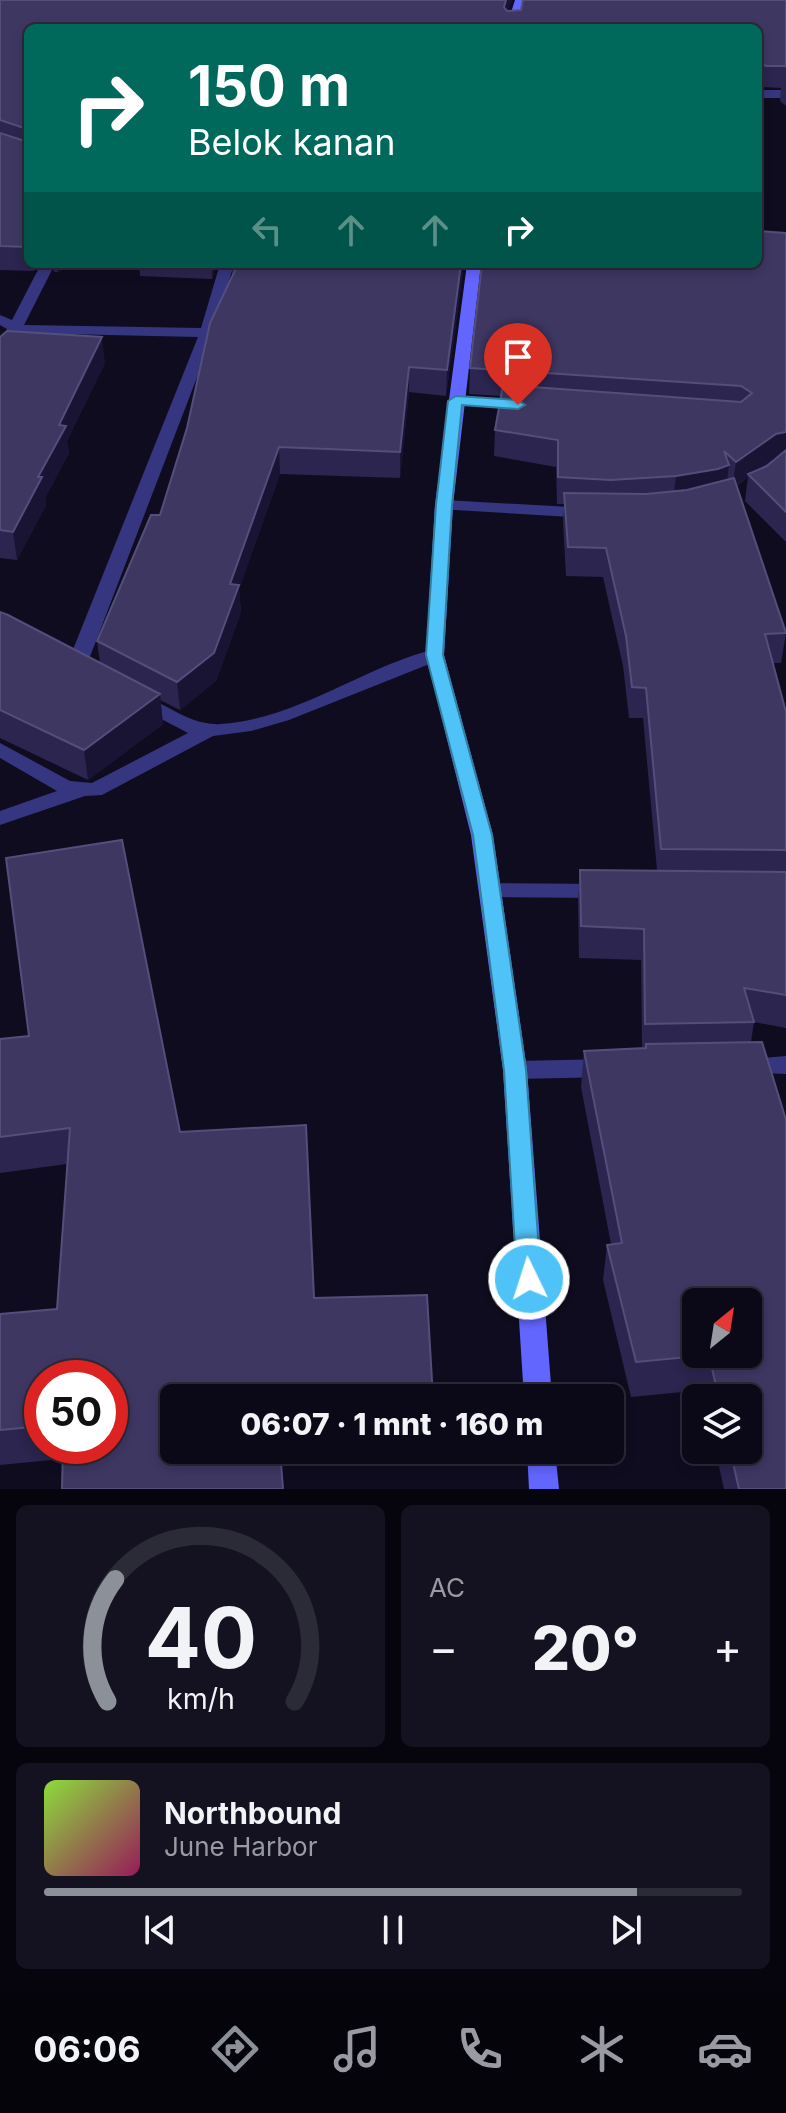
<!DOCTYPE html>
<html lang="id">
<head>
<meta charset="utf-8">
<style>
  body { margin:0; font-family:Inter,sans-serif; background:#141221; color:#f1f3f6; height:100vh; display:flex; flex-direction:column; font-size:30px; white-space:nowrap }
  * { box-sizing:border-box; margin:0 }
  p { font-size:26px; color:#9a9aa2 }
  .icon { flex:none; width:44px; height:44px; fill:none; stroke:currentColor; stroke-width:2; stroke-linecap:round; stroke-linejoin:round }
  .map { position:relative; height:1489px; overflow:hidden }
  .drawer { display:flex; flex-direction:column; gap:16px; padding:16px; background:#06050d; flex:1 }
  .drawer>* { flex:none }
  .banner { position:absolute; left:24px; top:24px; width:738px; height:244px; border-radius:12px; box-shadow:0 4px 12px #0003,0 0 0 2px #2b2a37; background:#00695c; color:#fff; overflow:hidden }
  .needle { width:52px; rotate:30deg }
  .tools { position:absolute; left:682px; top:1288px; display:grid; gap:16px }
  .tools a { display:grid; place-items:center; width:80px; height:80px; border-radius:12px; background:#0b0918; box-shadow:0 4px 12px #0003,0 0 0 2px #2b2a37; font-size:40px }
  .speed { position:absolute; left:24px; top:1360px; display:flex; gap:16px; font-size:40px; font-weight:700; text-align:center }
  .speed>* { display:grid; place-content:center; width:104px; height:104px; border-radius:50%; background:#0b0918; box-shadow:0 4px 12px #0003,0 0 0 2px #2b2a37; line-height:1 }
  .speed .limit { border:12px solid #d22; background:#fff; color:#111 }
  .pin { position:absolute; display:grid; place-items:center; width:68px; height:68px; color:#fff; margin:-82px -34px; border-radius:50% 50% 50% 0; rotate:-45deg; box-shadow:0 0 8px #0007 }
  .pin .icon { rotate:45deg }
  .me { position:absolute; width:88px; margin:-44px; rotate:356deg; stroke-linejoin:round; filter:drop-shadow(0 0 6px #0008) }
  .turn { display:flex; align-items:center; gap:28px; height:168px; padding:0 32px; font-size:36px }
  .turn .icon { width:104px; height:104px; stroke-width:2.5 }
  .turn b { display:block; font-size:56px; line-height:68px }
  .lanes { display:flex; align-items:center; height:76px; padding:0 32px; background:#0003; justify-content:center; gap:40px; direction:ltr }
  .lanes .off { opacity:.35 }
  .big { font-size:60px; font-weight:800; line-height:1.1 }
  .drawer .card { flex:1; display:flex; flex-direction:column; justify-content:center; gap:12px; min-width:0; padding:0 28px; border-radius:12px; background:#141221 }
  .drawer .dial { align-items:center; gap:0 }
  .dial svg { height:208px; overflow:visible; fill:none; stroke:#2b2a37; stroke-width:7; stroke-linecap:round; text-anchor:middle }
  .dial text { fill:#f1f3f6; stroke:none }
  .song { display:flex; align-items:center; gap:24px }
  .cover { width:96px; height:96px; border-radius:12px; background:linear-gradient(135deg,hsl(90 70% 55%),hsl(330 70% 35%)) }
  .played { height:8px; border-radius:4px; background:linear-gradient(90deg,#8c9099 85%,#2b2a37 85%) }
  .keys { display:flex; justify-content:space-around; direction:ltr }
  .heat { display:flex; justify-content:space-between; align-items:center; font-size:44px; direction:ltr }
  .drawer .tiles { flex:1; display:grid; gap:16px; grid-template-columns:1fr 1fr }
  .card:last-child { grid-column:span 2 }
  .trip { position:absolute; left:160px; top:1384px; width:464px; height:80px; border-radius:12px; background:#0b0918; box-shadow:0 4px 12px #0003,0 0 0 2px #2b2a37; font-weight:800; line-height:80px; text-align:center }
  .tab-bar { display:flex; height:128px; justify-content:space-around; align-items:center; background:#04040a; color:#9a9aa2 }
  .tab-bar .icon { width:56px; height:56px }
  .tab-bar .current { color:#8c9099 }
  .tab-bar b { font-size:36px; color:#f1f3f6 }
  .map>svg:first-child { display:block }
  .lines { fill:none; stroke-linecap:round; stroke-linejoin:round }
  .street { fill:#363680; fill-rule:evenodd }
  .secondary { fill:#6365ff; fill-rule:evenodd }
  .wall { fill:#2b254f; fill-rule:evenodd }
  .shaded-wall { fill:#191334 }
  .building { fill:#3d3762; stroke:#544e7b; stroke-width:2; fill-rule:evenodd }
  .route { fill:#4fc3f7; stroke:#337fa1; stroke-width:2 }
</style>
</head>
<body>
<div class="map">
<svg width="786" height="1489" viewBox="0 0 786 1489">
  <rect width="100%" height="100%" fill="#0f0c20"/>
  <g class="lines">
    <!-- street -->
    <path class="street" d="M758 90H786V98H758Z
      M41 264H55L24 325 201 328 220 264H234L214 333 86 667 76 673 66 667 198 337 20 333 5 360 0 362V342L7 329 0 325V315L12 320Z
      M456 396 523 400 531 405 523 410 450 404V398Z
      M444 500 588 508 597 513 588 518 438 509 435 505Z
      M435 649 444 655 442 659 289 720 251 731 213 736 102 795 85 796 0 825V811L57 791 0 758V743L70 781 92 783 188 733 131 703 128 699 131 695C152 690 184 727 221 724 297 719 363 667 435 649Z
      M490 883 602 884 610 886 613 891 610 896 602 898 490 897 482 895 479 890 482 885Z
      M786 1056V1074L735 1072 731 1066 735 1060Z
      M611 1059 620 1062 623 1068 620 1074 611 1077 515 1079 506 1076 503 1070 506 1064 515 1061Z"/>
    <!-- secondary -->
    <path class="secondary" d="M515 0H525L518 28H506Z
      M467 264H481L453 505 444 655 493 835 527 1070 552 1398H524L503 1070 471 835 426 655 435 505Z
      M527 1450H555L559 1489H529Z"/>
  </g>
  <!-- wall -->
  <path class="wall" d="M0 0 508 11 786 0V106L780 101 781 88 763 87 758 83V28H28V264H39L34 271 0 270Z
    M786 233V542L745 501 748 477 737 486 786 633 781 663H773L786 712V1028L754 1022 751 1042 786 1489H724L718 1462 721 1450H748V1398H705L703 1390 631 1397 603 1280 607 1245 611 1244 581 1087 584 1051 642 1048 641 960 579 958 578 901 580 870H657L643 718H629L623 666 603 577 566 576 563 522 564 504H557L556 467 494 456 495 430 501 396 469 394 470 368Z
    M53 264 57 265V264H75L58 272H54Z
    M139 264H217L212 279 140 276Z
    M232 264H464L446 396 409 392 400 478 280 474 239 589 241 612 216 681 180 710 160 700 163 724 88 780 0 738V612L100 663 97 641 160 515 232 276Z
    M0 337 105 363 67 441 69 453 45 498 46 505 17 560 0 558Z
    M122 840 180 1132 306 1125 314 1298 427 1295 433 1398H174V1450H280L283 1489H62V1459L0 1465V1314L57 1309 67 1164 0 1173V1039L29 1036 6 858ZM42 1378H110V1446H42Z"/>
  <!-- shaded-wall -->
  <path class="shaded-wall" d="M506 0H512L503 27 504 7Z
    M33 264H39L34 271Z
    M57 264H75L58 272Z
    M212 264H217L212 279Z
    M461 264H464L446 396 447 370Z
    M102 337 105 363 67 441 69 453 45 498 46 505 17 560 13 532 38 477 59 425Z
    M409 367V392L400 478V452Z
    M786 432V457L772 460 750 476 748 474V477L732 489 736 462 776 434Z
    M279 447 280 474 239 589 241 612 216 681 180 710 177 682Z
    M729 465 726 491 673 502 676 476Z
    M160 694 163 724 88 780 84 750Z"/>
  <!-- building -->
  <path class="building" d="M0 0H506L504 7 507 11 521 10 523 0H786V66H766L758 60V28H28V247L0 246V133L28 142 27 129 0 120Z
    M758 231 786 233V432L776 434 736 462 724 451 729 465 718 469 676 476 611 480 558 477V440L495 430 503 385 741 402 752 393 741 386 470 368 482 264H758Z
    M238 264H461L447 370 409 367 400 452 279 447 230 584 239 585 214 653 177 682 97 641 151 515H160L187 428 210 323Z
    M7 331 102 337 59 425 66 426 38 477H42L13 532 0 530V337Z
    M786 450V512L748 474 767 466Z
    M734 478 786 633 765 634 786 712V850L661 849 646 688 632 687 626 636 606 548 568 547 564 493 646 494 687 490Z
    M0 612 8 615 160 694 84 750 0 710Z
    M122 840 180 1132 306 1125 314 1298 427 1295 433 1398H174V1450H280L283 1489H62L63 1446H110V1378H42V1426L0 1430V1314L57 1309 70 1128 0 1137V1039L29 1036 6 858Z
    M580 870 786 872V995L744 988 754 1022 645 1024 644 929 581 926Z
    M762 1042 786 1120V1489H739L730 1450H748V1398H735L733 1385 716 1386 709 1355 636 1362 607 1245 622 1243 584 1051 646 1048V1044ZM696 1302H748V1354H696Z"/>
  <!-- route -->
  <path class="route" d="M456 396 518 400 525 405 518 409 462 405 452 505 443 655 492 835 526 1070 541 1279 538 1286 529 1289 521 1286 517 1279 504 1070 473 835 426 655 436 505 448 401Z"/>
</svg>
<div class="tools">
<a><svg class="needle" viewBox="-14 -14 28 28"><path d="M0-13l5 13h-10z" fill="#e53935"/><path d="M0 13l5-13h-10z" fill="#9a9aa2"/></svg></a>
<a><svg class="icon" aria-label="layers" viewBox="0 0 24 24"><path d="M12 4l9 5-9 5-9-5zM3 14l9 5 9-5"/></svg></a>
</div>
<div class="speed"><div class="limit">50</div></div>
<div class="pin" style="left:518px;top:405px;background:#d93025"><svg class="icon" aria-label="arrive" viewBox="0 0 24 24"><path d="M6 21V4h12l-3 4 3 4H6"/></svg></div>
<svg class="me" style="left:529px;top:1279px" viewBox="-20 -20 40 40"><circle r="17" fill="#4fc3f7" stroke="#fff" stroke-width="3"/><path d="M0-11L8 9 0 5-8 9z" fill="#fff"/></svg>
<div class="trip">06:07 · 1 mnt · 160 m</div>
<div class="banner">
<div class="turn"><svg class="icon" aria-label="right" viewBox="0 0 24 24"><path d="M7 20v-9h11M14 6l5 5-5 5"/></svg><div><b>150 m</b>Belok kanan</div></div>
<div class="lanes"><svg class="icon off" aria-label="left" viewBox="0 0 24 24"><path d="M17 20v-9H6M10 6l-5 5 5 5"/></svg><svg class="icon off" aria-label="ahead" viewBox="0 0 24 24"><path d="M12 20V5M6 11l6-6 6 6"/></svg><svg class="icon off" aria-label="ahead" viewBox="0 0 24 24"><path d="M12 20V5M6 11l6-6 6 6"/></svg><svg class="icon" aria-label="right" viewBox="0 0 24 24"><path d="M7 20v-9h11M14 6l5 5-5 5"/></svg></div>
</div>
</div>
<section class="drawer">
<div class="tiles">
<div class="card dial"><svg viewBox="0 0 100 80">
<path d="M14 69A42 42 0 1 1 86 69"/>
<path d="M14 69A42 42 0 0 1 17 22" stroke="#8c9099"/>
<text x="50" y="56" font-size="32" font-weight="700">40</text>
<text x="50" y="72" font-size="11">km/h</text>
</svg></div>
<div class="card"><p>AC</p>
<div class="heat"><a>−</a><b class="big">20°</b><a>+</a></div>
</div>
<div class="card">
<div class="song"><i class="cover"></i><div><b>Northbound</b><p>June Harbor</p></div></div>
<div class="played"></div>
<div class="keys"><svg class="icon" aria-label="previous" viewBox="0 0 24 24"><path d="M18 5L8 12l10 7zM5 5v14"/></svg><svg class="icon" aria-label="pause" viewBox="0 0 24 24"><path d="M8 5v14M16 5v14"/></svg><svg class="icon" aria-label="next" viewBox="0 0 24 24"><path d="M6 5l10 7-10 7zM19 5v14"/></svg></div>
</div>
</div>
</section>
<nav class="tab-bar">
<b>06:06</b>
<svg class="icon current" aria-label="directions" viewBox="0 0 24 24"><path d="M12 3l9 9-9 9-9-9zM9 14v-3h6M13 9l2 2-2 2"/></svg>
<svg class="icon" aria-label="music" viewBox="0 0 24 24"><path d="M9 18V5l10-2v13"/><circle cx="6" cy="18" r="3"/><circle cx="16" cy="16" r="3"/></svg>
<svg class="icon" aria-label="phone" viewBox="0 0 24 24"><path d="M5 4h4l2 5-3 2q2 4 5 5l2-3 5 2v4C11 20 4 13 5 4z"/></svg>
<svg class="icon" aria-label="climate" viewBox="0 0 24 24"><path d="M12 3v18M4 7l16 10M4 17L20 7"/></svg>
<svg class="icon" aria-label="car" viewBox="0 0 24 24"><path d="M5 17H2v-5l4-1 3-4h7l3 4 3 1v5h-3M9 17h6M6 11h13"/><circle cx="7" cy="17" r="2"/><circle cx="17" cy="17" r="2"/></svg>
</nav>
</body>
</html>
